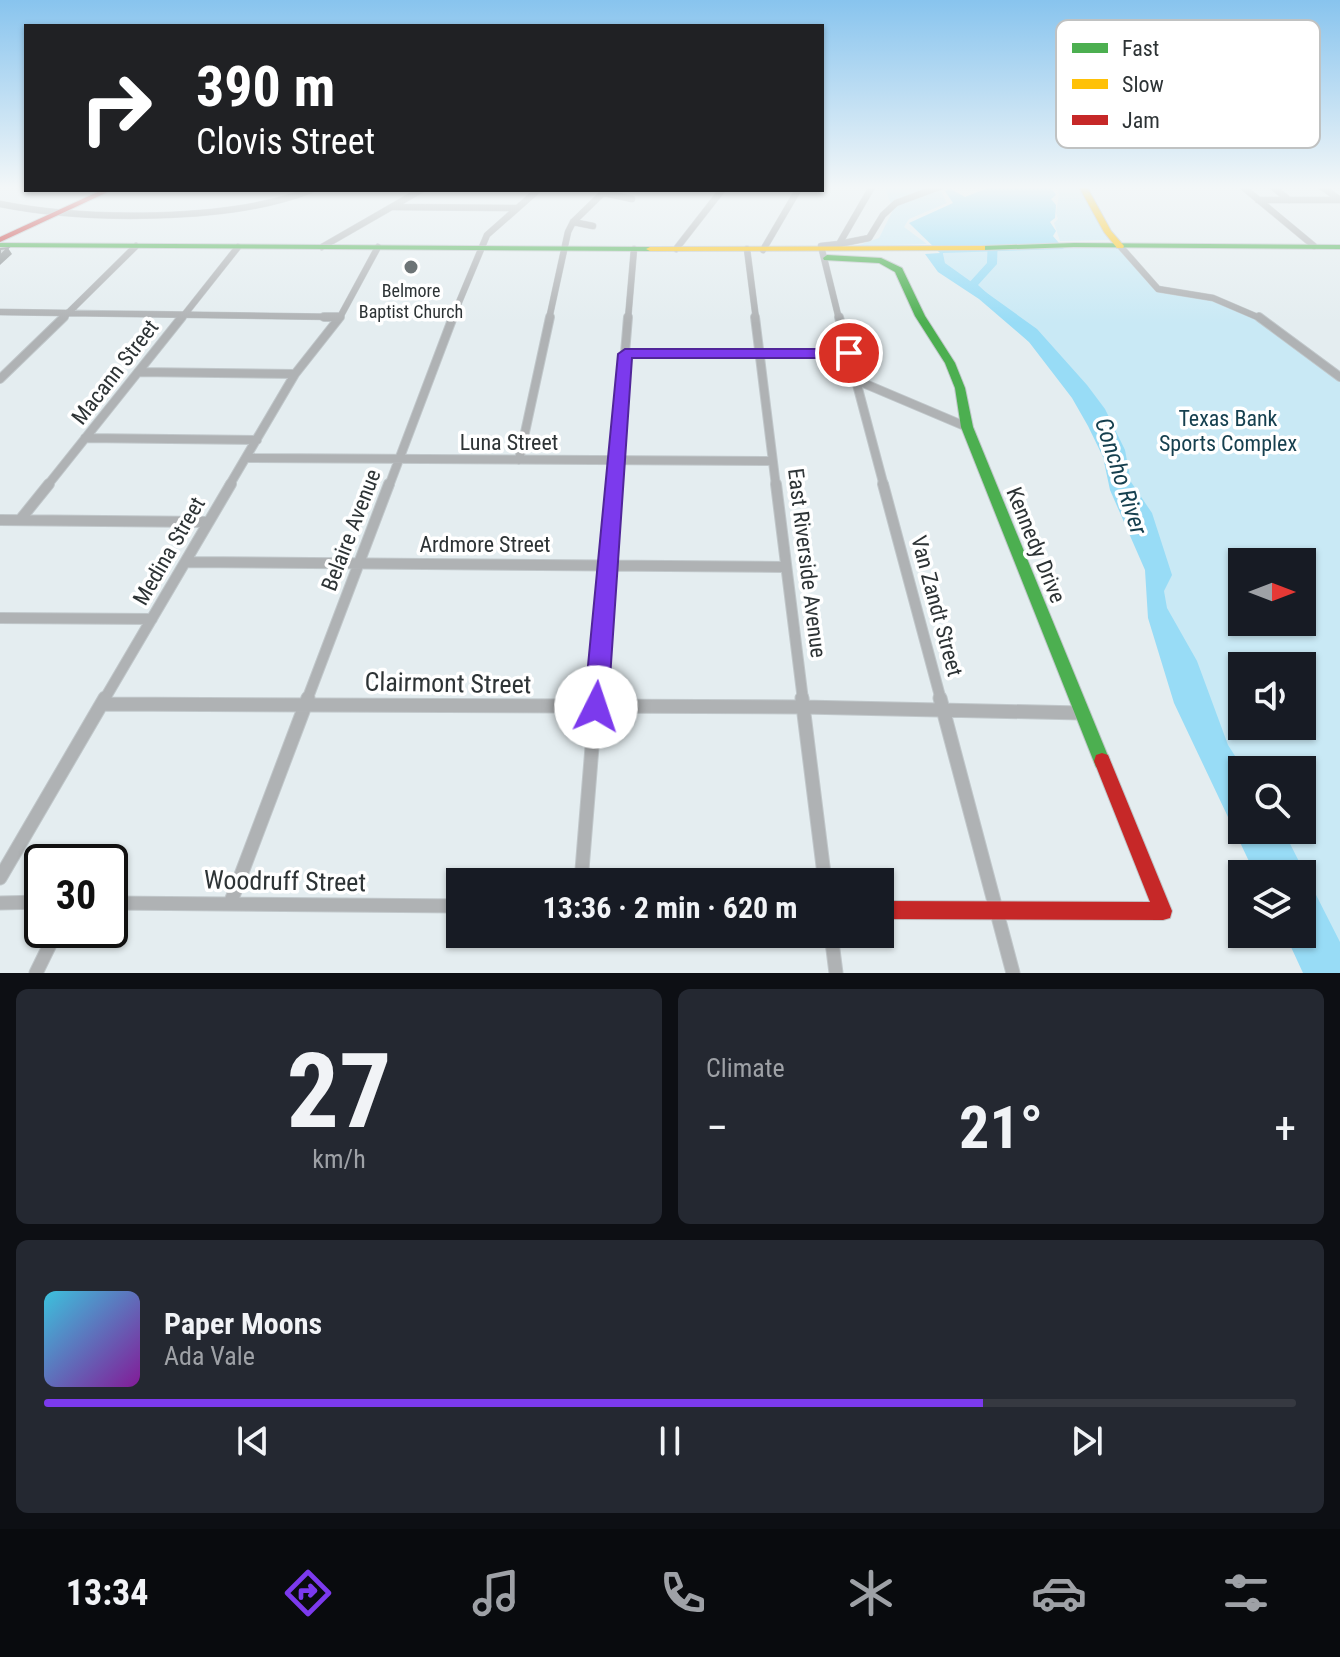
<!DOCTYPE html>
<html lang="en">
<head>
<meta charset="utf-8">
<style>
  body { margin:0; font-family:"Roboto Condensed",sans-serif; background:#242831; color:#f1f3f6; height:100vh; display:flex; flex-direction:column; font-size:30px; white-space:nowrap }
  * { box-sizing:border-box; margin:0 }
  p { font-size:26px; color:#9ea1a6 }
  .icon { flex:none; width:44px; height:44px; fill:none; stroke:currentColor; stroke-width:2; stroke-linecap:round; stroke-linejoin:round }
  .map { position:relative; height:973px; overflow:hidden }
  .side { display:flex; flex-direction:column; gap:16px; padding:16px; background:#0d0f14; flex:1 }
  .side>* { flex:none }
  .banner { position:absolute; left:24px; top:24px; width:800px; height:168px; border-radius:0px; box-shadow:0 2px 6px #0004; background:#202124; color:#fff; overflow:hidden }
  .needle { width:52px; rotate:90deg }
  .controls { position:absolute; left:1228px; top:548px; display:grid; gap:16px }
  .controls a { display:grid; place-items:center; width:88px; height:88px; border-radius:0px; background:#171b24; box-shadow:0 2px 6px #0004; font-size:40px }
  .speed { position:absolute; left:24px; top:844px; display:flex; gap:16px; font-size:40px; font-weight:700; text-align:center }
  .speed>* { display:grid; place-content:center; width:104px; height:104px; border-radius:50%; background:#171b24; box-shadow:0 2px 6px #0004; line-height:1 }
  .speed .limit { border:4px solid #111; border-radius:12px; background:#fff; color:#111 }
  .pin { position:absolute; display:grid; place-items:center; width:68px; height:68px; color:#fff; margin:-34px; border:4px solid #fff; border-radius:50%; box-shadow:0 2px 8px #0007 }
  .me { position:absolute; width:88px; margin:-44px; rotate:4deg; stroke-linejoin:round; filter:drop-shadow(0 0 6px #0008) }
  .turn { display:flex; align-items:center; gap:28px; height:168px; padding:0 40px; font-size:36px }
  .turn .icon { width:104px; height:104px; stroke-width:2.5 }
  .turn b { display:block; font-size:56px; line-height:68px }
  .big { font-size:60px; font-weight:700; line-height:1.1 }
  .side .widget { flex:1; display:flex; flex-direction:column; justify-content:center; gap:12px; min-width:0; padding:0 28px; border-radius:12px; background:#242831 }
  .side .dial { align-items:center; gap:0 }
  .dial b { font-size:104px; line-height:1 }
  .song { display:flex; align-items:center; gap:24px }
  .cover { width:96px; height:96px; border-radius:12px; background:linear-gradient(135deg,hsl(190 70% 55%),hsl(290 70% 35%)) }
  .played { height:8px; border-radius:4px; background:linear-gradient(90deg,#7c3aed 75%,#363941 75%) }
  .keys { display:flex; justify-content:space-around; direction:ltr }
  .heat { display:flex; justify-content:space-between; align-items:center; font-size:44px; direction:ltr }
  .side .tiles { flex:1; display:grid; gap:16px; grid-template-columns:1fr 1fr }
  .widget:last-child { grid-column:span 2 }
  .trip { position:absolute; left:446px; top:868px; width:448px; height:80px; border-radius:0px; background:#171b24; box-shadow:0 2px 6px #0004; font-weight:700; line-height:80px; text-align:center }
  .tab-bar { display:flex; height:128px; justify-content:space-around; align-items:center; background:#090b0e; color:#9ea1a6 }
  .tab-bar .icon { width:56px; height:56px }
  .tab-bar .current { color:#7c3aed }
  .tab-bar b { font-size:36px; color:#f1f3f6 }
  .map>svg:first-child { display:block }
  .green { fill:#c9e9f5; fill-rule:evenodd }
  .water { fill:#98dcf6 }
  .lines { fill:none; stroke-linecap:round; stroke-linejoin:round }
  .river { fill:#98dcf6; fill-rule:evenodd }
  .street-far3-casing { stroke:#c0c7ca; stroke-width:7 }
  .street-far2-casing { stroke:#c0c7ca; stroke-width:10 }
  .street-far1-casing { stroke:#c0c7ca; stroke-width:12 }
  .street-casing { stroke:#c0c7ca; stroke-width:15 }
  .fast-casing { stroke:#c0c7ca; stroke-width:2 }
  .slow-casing { stroke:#c0c7ca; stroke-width:2 }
  .jam-casing { stroke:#c0c7ca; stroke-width:2 }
  .street-far3 { stroke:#afb2b4; stroke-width:6 }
  .street-far2 { stroke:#afb2b4; stroke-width:8 }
  .street-far1 { stroke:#afb2b4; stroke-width:10 }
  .street { stroke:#afb2b4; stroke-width:13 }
  .fast { fill:#4caf50; fill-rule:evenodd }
  .slow { fill:#ffc107; fill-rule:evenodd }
  .jam { fill:#c62828; fill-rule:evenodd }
  .shaded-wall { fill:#898e90 }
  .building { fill:#c4cbcd; stroke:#898e90; stroke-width:2 }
  .route { fill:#7c3aed; stroke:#51269a; stroke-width:2 }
  .poi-dot { fill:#6d7476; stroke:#fff; stroke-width:3 }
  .labels { text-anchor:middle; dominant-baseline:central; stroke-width:7; stroke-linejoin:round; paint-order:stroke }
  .far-poi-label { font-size:18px; fill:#2d3335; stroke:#fff }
  .street-label { font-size:22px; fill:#2d3335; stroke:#fff }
  .park-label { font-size:22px; fill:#16404f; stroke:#fff }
  .water-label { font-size:24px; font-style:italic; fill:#153f4e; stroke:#fff }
  .near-street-label { font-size:26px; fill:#2d3335; stroke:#fff }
  .key { fill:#fff; stroke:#c0c2c2; stroke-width:2 }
  .key-label { font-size:22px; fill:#2d3335 }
</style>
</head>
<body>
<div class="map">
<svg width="1340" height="973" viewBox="0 0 1340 973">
  <rect width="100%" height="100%" fill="#e4edf0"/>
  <!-- green -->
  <path class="green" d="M885 187H950L941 191 947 203 909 219 904 227 927 244 856 246 879 238 893 210Z
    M1056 187H1079L1109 240 1060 241 1054 223 1058 219 1056 213 1059 195Z
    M1051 243 1120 246 1158 289 1237 306 1340 377V973L1302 874 1252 830H1302V770H1242L1185 703 1099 408 945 263 942 246ZM1242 562H1302V622H1242ZM1242 666H1302V726H1242Z"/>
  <!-- water -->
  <path class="water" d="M990 187H1051L1056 195 1051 199 1056 205 1055 218 1050 222 1056 231 1053 236 1064 249 943 253 945 263 1037 329 1087 385 1105 409 1125 450 1131 482 1152 513 1172 575 1164 591 1167 608 1197 661 1228 745 1244 770 1242 830H1283L1340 942V973H1303L1285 934H1302V874H1255L1174 703 1148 618 1145 570 1110 490 1103 457 1088 426 1072 398 1029 342 979 299 938 272 925 254 940 253 909 223 953 203 945 191 949 188 965 197Z"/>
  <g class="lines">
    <!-- river -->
    <path class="river" d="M993 232 998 235 997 264 978 285 990 296 985 299 967 285 987 263 988 235Z"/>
    <defs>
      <path id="street-far3" d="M1243 187 1314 246
        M1273 187 1289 200
        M1322 187 1339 199
        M604 193 632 199
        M1258 200H1340
        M0 204C85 221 230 222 311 190
        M393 207 517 208
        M573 222 593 226
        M839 244 869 238 883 215 896 203 939 187
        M1120 246 1158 289 1213 298 1262 319
        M322 247 421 190
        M676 249 722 190
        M747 249 756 319
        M763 250 798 190
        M0 312 340 317
        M62 319 136 246
        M181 319 238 247
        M339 319 378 247
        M452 319 487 235 538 190
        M549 319 568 232 573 222 606 190
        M628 319 634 249
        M839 319 821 246 839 244 872 187"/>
      <path id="street-far2" d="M324 317H340
        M755 317 776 486
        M839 317 884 486
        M1259 317 1340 377
        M625 354 849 353
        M138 372 295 374
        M0 379 64 317
        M856 380 967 427
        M85 438 257 440
        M247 458 772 461
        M519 460 550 317
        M47 486 182 317
        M229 486 295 374 340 317
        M389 486 453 317
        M614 486 628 317"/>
      <path id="street-far1" d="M776 484 803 700
        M883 484 941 700
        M0 520 207 522
        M20 520 49 484
        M186 562 784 567
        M0 618 152 619
        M104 700 231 484
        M307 700 389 484
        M596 700 614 484"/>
      <path id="street" d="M802 698 825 882
        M940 698 1013 973
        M103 704 803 707 1081 713
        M0 878 105 698
        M581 882 596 698
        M0 903 42 902
        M110 903 460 906
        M230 904 308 698
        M831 934 836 973
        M36 973 57 930"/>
      <path id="fast" d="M0 243 650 247 654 249 650 251 0 247Z
        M1074 243 1340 245V249L1074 247 982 250 978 248 982 246Z
        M827 255 881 258 902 268 925 316 955 363 965 388 973 427 1110 761 1108 767 1102 769 1096 767 961 427 955 388 945 363 915 316 895 272 879 263 824 260 823 258Z"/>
      <path id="slow" d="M1079 187H1087L1111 231 1124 246 1123 248H1117L1104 232Z
        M982 246H985V250L650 251 646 249 650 247Z"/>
      <path id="jam" d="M102 190H112L0 242V237Z
        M1102 753 1108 755 1172 911 1170 918 1163 920 880 919V901L1150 902 1094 761 1096 755Z"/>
    </defs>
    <!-- street-far3 casing -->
    <use href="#street-far3" class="street-far3-casing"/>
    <!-- street-far2 casing -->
    <use href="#street-far2" class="street-far2-casing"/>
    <!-- street-far1 casing -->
    <use href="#street-far1" class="street-far1-casing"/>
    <!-- street casing -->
    <use href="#street" class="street-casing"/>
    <!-- fast casing -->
    <use href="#fast" class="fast-casing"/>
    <!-- slow casing -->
    <use href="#slow" class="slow-casing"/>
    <!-- jam casing -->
    <use href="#jam" class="jam-casing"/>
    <!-- street-far3 -->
    <use href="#street-far3" class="street-far3"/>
    <!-- street-far2 -->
    <use href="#street-far2" class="street-far2"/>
    <!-- street-far1 -->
    <use href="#street-far1" class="street-far1"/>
    <!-- street -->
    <use href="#street" class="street"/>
    <!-- fast -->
    <use href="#fast" class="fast"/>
    <!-- slow -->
    <use href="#slow" class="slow"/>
    <!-- jam -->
    <use href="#jam" class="jam"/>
  </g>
  <!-- shaded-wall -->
  <path class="shaded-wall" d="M8 248 12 254 0 265V256Z"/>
  <!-- building -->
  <path class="building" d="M8 248 0 256V249Z"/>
  <!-- sky -->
  <linearGradient id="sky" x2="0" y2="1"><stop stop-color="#88c4ee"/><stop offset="0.58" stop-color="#f3f7f8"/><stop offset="1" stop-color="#f3f7f8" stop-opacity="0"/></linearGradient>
  <rect width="1340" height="323" fill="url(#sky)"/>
  <!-- route -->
  <path class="route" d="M625 349H849L856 353 849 358H632L608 707 604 714 596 717 588 714 584 707 618 354Z"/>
  <!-- markers -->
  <circle class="poi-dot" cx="411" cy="267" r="8"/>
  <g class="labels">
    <!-- far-poi labels -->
    <g class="far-poi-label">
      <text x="411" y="290">Belmore<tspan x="411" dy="21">Baptist Church</tspan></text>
    </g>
    <!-- street labels -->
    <g class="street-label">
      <text transform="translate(115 372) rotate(-52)">Macann Street</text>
      <text x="509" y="442">Luna Street</text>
      <text transform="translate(351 530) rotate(-69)">Belaire Avenue</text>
      <text x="485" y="544">Ardmore Street</text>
      <text transform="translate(1036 545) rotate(68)">Kennedy Drive</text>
      <text transform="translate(169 551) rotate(-60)">Medina Street</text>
      <text transform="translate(807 563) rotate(83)">East Riverside Avenue</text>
      <text transform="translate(937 606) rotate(75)">Van Zandt Street</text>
    </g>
    <!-- park labels -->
    <g class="park-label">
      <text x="1228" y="418">Texas Bank<tspan x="1228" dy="25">Sports Complex</tspan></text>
    </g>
    <!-- water labels -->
    <g class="water-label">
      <text transform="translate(1121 476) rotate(72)">Concho River</text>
    </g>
    <!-- near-street labels -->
    <g class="near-street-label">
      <text transform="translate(448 683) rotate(1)">Clairmont Street</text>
      <text transform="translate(285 881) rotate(1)">Woodruff Street</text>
    </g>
  </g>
  <!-- legend -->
  <rect x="1056" y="20" width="264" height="128" rx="12" class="key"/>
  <rect x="1072" y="43" width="36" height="10" fill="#4caf50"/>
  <rect x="1072" y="79" width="36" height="10" fill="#ffc107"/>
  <rect x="1072" y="115" width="36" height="10" fill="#c62828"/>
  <g class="key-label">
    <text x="1122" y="56">Fast</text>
    <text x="1122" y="92">Slow</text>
    <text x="1122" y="128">Jam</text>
  </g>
</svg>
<div class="controls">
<a><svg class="needle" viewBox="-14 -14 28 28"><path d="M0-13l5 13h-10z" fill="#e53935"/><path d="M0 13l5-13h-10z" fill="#9ea1a6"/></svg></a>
<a><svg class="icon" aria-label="sound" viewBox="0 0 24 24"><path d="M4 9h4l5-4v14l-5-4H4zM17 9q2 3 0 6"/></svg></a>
<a><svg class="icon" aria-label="search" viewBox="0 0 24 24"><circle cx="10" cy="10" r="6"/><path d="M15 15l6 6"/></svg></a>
<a><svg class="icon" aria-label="layers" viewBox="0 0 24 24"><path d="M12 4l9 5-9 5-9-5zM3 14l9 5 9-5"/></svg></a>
</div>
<div class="speed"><div class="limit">30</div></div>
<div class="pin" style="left:849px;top:353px;background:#d93025"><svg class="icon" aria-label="arrive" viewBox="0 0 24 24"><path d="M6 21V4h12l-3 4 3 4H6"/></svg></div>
<svg class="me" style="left:596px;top:707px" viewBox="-20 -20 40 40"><circle r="19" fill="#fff"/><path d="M0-13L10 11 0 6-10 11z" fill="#7c3aed"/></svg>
<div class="trip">13:36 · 2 min · 620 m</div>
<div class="banner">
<div class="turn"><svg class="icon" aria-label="right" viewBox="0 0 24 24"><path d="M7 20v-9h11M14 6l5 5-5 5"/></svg><div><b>390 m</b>Clovis Street</div></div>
</div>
</div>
<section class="side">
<div class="tiles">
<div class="widget dial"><b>27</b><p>km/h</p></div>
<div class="widget"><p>Climate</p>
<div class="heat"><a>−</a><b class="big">21°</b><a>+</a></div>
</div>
<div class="widget">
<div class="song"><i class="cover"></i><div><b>Paper Moons</b><p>Ada Vale</p></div></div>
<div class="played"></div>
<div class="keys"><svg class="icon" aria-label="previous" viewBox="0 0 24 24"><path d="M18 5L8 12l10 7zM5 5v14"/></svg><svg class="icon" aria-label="pause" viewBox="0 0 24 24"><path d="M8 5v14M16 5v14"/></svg><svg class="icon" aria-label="next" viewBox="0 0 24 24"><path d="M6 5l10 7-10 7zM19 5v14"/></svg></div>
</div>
</div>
</section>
<nav class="tab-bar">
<b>13:34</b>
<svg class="icon current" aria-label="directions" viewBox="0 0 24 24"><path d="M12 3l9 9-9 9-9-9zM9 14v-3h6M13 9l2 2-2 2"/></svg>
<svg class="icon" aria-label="music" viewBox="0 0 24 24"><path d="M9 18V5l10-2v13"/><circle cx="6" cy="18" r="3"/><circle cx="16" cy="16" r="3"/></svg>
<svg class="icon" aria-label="phone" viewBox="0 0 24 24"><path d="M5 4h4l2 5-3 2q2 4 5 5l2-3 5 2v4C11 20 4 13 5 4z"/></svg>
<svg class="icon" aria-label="climate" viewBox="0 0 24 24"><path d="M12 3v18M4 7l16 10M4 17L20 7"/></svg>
<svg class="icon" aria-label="car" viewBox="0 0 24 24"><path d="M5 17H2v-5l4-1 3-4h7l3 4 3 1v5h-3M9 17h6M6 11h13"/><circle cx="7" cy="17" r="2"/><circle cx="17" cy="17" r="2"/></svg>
<svg class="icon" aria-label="filters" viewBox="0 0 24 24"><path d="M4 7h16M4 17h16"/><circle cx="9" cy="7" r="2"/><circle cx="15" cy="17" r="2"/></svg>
</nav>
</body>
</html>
